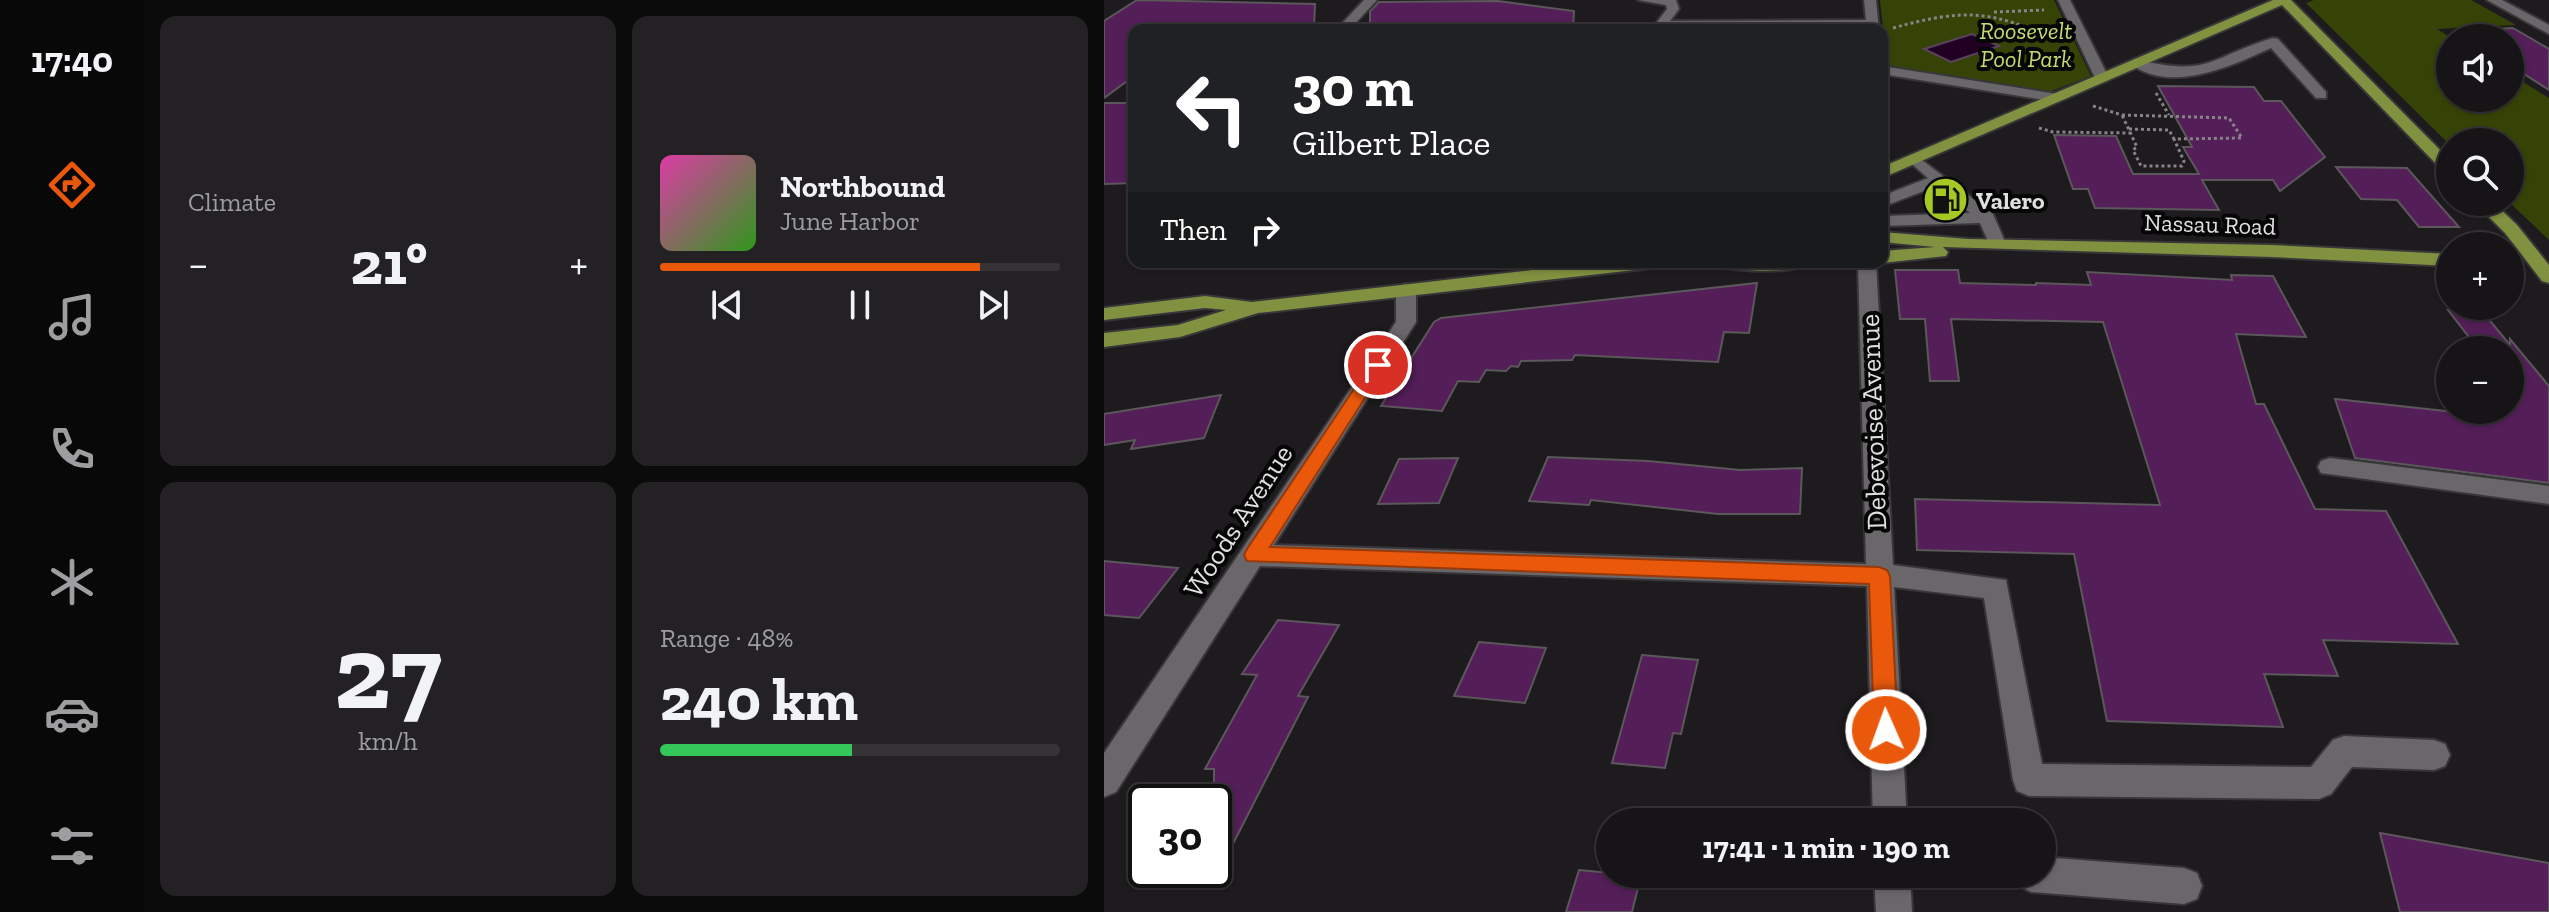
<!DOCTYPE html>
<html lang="en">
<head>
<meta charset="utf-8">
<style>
  body { margin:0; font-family:"Zilla Slab",serif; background:#232123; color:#f1f3f6; height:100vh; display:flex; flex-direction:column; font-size:30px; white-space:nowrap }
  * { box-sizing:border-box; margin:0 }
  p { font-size:26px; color:#9e9ea1 }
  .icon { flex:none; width:44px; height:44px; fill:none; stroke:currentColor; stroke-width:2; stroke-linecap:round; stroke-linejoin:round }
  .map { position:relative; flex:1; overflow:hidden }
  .panel { display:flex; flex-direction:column; gap:16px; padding:16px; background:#0c0b0c; width:960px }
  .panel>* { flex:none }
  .hud { position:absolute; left:24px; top:24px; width:760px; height:244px; border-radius:16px; box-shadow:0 2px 6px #0004,0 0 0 2px #353335; background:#202124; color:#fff; overflow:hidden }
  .fabs { position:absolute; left:1332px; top:24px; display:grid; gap:16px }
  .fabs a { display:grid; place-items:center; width:88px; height:88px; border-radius:50%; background:#161416; box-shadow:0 2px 6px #0004,0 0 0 2px #353335; font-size:40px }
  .speed { position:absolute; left:24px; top:784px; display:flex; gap:16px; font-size:40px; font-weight:700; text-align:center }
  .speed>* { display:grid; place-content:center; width:104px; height:104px; border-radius:50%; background:#161416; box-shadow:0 2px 6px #0004,0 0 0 2px #353335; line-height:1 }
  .speed .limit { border:4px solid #111; border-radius:12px; background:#fff; color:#111 }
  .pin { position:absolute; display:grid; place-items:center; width:68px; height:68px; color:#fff; margin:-34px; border:4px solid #fff; border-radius:50%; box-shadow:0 2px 8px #0007 }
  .me { position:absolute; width:88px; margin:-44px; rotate:358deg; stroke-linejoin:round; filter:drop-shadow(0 0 6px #0008) }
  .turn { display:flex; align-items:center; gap:28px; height:168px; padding:0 32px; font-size:36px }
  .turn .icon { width:104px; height:104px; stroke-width:2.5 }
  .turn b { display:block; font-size:56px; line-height:68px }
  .then { display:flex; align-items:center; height:76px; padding:0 32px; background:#0003; gap:16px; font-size:30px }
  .big { font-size:60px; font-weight:800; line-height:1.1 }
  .panel .widget { flex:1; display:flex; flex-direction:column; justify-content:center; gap:12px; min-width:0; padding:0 28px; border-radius:16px; background:#232123 }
  .panel .dial { align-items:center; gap:0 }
  .dial b { font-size:104px; line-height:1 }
  .song { display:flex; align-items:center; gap:24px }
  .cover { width:96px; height:96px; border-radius:12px; background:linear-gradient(135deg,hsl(320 70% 55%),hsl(110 70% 35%)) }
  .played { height:8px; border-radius:4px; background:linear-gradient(90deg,#ea580c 80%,#353335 80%) }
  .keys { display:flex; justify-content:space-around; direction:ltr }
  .heat { display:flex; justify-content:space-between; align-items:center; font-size:44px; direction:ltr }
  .charge { height:12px; border-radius:6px; background:linear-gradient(90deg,#34c759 48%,#353335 0) }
  .panel .tiles { flex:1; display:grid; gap:16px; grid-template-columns:repeat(2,1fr) }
  .trip { position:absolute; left:492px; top:808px; width:460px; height:80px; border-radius:40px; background:#161416; box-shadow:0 2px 6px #0004,0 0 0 2px #353335; font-weight:800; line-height:80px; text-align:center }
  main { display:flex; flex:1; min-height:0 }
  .tabs { display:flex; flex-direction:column; width:144px; justify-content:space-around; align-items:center; background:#090809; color:#9e9ea1 }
  .tabs .icon { width:56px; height:56px }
  .tabs .on { color:#ea580c }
  .tabs b { font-size:36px; color:#f1f3f6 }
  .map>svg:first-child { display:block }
  .green { fill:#364306 }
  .water { fill:#200023; stroke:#5a435c; stroke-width:2 }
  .building { fill:#541e58; stroke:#5b575b; stroke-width:2 }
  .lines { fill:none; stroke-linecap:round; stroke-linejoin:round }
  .minor-casing { stroke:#383638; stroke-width:4 }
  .major-casing { stroke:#383638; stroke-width:4 }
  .path { stroke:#868486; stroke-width:3; stroke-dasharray:3 3; stroke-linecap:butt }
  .minor { fill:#6a676b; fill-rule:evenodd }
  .major { fill:#809140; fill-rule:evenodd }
  .route { fill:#ea580c; stroke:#983908; stroke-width:2 }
  .labels { text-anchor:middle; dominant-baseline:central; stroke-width:8; stroke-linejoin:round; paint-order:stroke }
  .far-park-label { font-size:24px; font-style:italic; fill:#c1df6e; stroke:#070607 }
  .far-poi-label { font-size:24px; font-weight:bold; fill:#e1dfe1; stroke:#070607; text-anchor:start }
  .far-street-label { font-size:24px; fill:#e1dfe1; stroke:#070607 }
  .street-label { font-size:28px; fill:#e1dfe1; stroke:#070607 }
</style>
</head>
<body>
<main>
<nav class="tabs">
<b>17:40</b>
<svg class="icon on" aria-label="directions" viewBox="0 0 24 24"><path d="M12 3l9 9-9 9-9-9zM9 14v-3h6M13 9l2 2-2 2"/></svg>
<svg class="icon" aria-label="music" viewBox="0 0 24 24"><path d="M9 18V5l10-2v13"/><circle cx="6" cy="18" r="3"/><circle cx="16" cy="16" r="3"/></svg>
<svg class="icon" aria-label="phone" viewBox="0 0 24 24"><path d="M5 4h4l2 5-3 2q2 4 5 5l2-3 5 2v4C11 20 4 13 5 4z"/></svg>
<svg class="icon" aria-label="climate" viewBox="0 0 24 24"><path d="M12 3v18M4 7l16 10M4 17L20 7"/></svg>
<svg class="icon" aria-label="car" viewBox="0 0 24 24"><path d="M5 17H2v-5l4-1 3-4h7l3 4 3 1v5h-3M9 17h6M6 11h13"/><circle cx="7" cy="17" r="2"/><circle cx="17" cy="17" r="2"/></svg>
<svg class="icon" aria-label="filters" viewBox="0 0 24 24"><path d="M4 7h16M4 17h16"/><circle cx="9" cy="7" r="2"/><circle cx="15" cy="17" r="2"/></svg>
</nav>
<section class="panel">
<div class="tiles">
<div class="widget"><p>Climate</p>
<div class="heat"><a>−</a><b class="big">21°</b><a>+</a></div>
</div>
<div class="widget">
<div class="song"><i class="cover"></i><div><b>Northbound</b><p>June Harbor</p></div></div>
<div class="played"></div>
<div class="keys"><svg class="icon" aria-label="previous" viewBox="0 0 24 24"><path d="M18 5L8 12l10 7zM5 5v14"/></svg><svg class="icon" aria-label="pause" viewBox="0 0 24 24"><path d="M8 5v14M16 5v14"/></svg><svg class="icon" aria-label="next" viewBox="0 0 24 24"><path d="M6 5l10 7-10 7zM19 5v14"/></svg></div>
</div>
<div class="widget dial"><b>27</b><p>km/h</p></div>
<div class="widget"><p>Range · 48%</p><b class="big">240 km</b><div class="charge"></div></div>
</div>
</section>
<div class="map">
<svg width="1445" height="912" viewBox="0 0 1445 912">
  <rect width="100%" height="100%" fill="#1e1b1e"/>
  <!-- green -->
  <path class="green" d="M776 0H950L987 76 945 92 783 66Z
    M1210 0H1367L1412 25 1333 29 1347 38 1346 98H1406V74L1445 98V240L1405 202 1406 142H1346V145L1202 3Z"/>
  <!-- water -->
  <path class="water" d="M868 34 895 46 847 62 820 49Z"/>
  <!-- building -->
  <path class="building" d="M33 0 211 4 210 28 30 30V76L0 98V21Z
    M394 1 470 11 469 30 266 25V11L275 2Z
    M1409 28 1445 49V90L1406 65V38H1365L1354 31Z
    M1054 86 1150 87 1160 101H1177L1221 157 1176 191 1169 180H1098L1115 210 991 208 984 189H969L950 135 1012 136 1029 174H1095L1079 147H1088Z
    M0 103H30V183L0 184Z
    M1232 167 1303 168 1355 227H1315L1293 200 1257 199Z
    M791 270H854L856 283 932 285V283L987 285 983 272 1128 280 1127 275 1169 276 1202 337 1132 334 1152 404H1160L1211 509 1282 511 1354 644 1219 640 1234 676 1160 674 1179 727 1003 721 970 554 813 550 811 499 1056 505 999 322 847 319 855 381H826L821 319H796Z
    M653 283 645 333 620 332 614 362 471 355 468 360 417 361 414 367 407 366 402 371 382 370 375 382 354 381 338 411 277 406 330 322 337 318Z
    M1344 310 1378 311 1406 345V339L1445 386V483L1251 458 1231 399 1360 413 1358 410H1406V350H1375Z
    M117 395 100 438 27 449 31 440 0 445V414Z
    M444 457 544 461 636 470 698 468 696 514H614L487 500 485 505 425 501Z
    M354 458 335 503 274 504 295 459Z
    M0 561 74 568 35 618 0 615Z
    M174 620 235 625 194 696 204 697 110 881V769H101L153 675 138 674Z
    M375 642 442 648 421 703 350 696Z
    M538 655 594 660 577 734 569 733 561 768 508 763Z
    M1276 833 1445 863V912H1296Z
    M475 870 537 876 528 912H462Z"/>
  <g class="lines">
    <defs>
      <path id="minor" d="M260 0H273L245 30H232Z
        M534 0H572L575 9 566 21 762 20 760 0H772L775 30H547L563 9 562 5Z
        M954 0H966L1005 78 1003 81 991 78Z
        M1383 0H1398L1445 25V34Z
        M1169 38 1174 39 1222 92V98H1212L1167 48C1127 66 1066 95 1025 63L1032 59C1106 78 1105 57 1169 38Z
        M778 66 953 94 960 98 953 102 778 74Z
        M810 154 889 214 902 244 899 248H887L876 223 778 226 780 216 866 213 833 186 778 207V196L824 178 802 159Z
        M754 262H772L789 565 902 580 938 764 1207 767 1229 740 1240 736 1330 740 1341 744 1346 755 1341 766 1330 770 1248 767 1227 794 1215 799 925 796 913 791 909 780 880 598 790 587 803 822H769L763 586 156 566 12 792 0 797V753L292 322V290L295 286 302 284 312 290V322L170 545 762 564Z
        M1226 458 1445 486V504L1217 473 1214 467 1217 461Z
        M938 857 1080 868 1093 873 1098 886 1093 899 1080 904 927 892 915 886 909 874H938Z
        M770 874H806L808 912H772Z"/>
      <path id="major" d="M1169 0H1187L1346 160V174L1340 172 1178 5 778 178V167Z
        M1370 202H1389L1413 225 1445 265V283L1438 281 1401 233Z
        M778 232 864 239 1168 245 1346 254V266L1168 257 839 247 844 252 842 256 778 263V251L831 247 778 242Z
        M498 262H557L548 268 154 313 76 337 0 347V333L74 325 122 310 101 308 0 320V308L101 296 148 302Z
        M611 262H706C693 275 632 271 613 266Z"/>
    </defs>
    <!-- minor casing -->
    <use href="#minor" class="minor-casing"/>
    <!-- major casing -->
    <use href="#major" class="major-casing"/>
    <!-- path -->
    <path class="path" d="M890 12 940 10
      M789 28C862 8 886 10 955 41
      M1052 93 1065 115
      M989 106 1018 115
      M1018 115 1125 118 1138 138 1070 139 1080 161 1078 166H1037L1029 150 1033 147Z
      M935 128 949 132 1026 133
      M1025 129 1065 130 1070 139"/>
    <!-- minor -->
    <use href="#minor" class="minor"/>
    <!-- major -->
    <use href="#major" class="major"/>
  </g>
  <!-- route -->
  <path class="route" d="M274 360 282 365 166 547 775 567 783 570 786 576 794 730 790 738 782 741 773 738 770 730 765 584 143 561 140 555 143 549 268 362Z"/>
  <!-- icons -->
  <defs>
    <symbol id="fuel-disc" viewBox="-11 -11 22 22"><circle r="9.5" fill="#a5c822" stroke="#070607"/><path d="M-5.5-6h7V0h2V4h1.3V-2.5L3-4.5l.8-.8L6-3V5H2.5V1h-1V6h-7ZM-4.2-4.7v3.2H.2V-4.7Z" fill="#111"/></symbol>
  </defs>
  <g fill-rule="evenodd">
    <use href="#fuel-disc" x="816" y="174" width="51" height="51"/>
  </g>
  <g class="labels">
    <!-- far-park labels -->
    <g class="far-park-label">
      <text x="922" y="30">Roosevelt<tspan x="922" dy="28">Pool Park</tspan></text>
    </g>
    <!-- far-poi labels -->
    <g class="far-poi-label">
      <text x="872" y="200">Valero</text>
    </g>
    <!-- far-street labels -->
    <g class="far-street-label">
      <text transform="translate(1106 224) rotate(2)">Nassau Road</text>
    </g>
    <!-- street labels -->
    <g class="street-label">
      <text transform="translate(769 422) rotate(-92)">Debevoise Avenue</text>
      <text transform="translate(134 521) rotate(-57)">Woods Avenue</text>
    </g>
  </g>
</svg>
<div class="fabs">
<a><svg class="icon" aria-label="sound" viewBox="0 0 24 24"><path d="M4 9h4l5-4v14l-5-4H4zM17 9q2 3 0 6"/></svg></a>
<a><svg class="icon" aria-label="search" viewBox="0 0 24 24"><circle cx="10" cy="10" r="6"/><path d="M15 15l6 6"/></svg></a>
<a>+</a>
<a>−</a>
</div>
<div class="speed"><div class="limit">30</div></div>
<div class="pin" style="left:274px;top:365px;background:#d93025"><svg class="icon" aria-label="arrive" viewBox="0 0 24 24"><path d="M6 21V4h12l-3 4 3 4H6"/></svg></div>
<svg class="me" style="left:782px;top:730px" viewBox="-20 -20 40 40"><circle r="17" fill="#ea580c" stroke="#fff" stroke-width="3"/><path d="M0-11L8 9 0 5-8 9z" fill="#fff"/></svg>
<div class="trip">17:41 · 1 min · 190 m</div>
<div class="hud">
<div class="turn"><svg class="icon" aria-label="left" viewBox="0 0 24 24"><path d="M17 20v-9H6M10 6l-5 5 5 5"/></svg><div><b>30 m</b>Gilbert Place</div></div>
<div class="then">Then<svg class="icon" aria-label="right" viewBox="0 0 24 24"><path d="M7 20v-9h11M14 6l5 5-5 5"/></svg></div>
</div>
</div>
</main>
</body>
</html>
